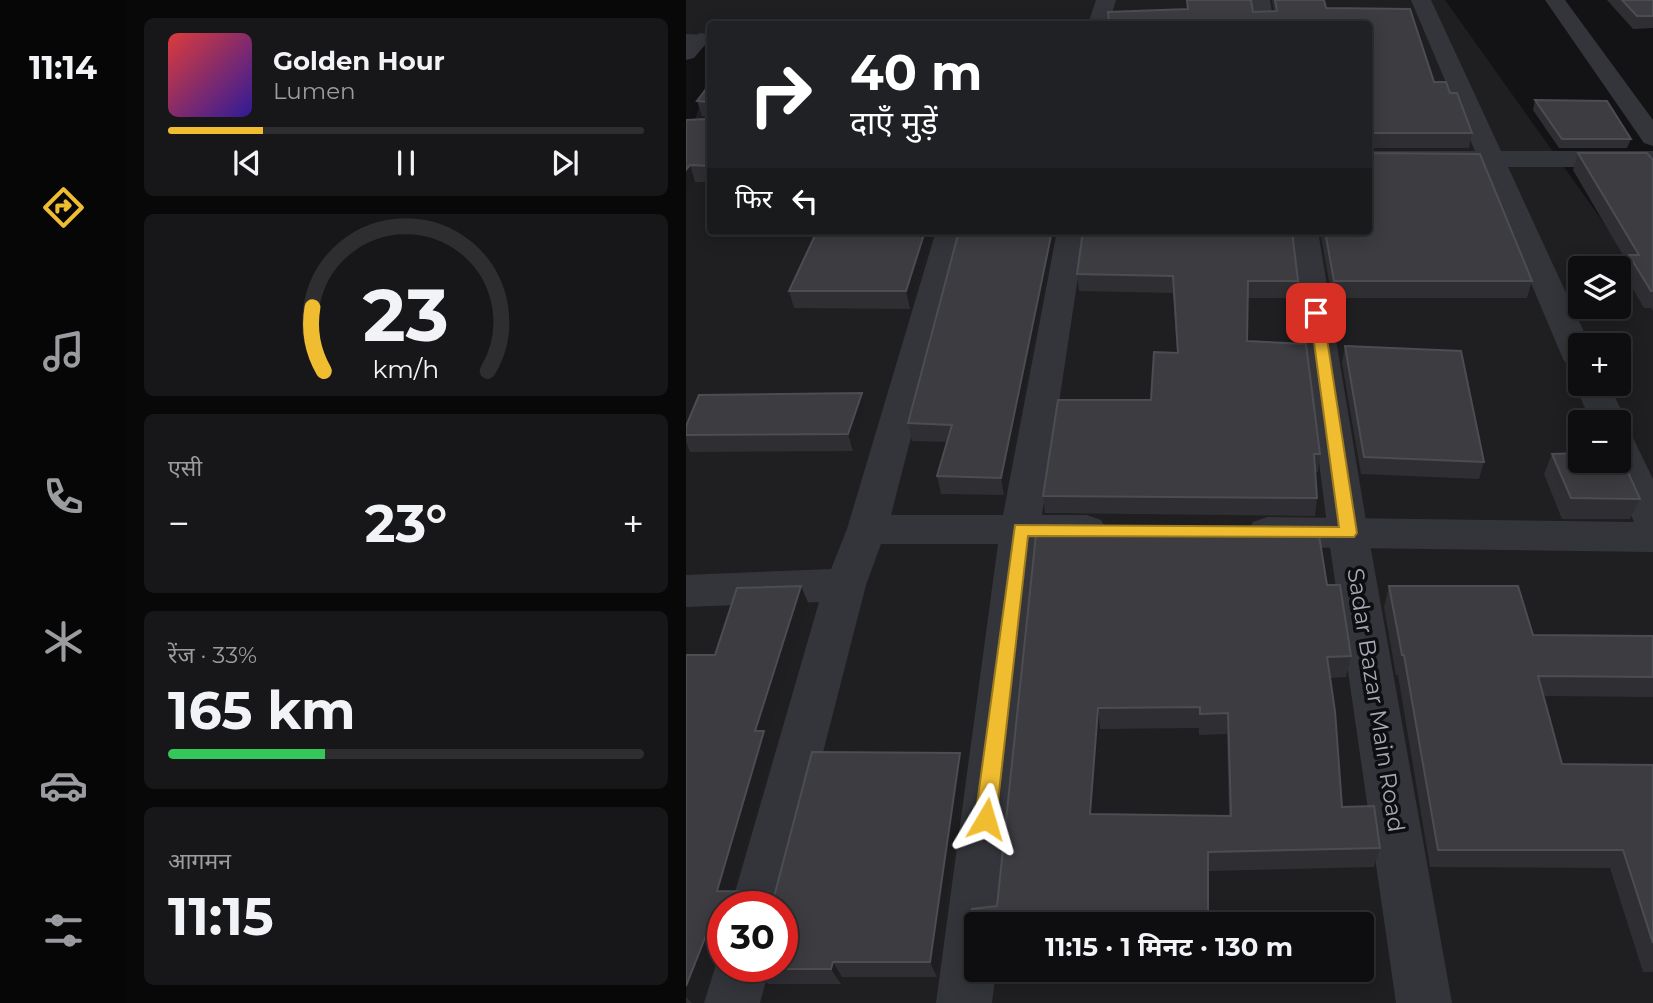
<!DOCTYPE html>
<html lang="hi">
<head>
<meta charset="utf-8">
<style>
  body { margin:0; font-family:Montserrat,"Noto Sans Devanagari",sans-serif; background:#171719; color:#f1f3f6; height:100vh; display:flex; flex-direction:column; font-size:26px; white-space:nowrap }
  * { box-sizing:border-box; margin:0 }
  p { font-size:23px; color:#9b9c9f }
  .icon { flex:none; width:38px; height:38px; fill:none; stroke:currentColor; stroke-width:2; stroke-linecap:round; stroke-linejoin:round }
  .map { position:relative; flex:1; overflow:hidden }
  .sheet { display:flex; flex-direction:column; gap:18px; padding:18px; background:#080809; width:560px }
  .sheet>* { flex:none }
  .top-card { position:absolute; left:21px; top:21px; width:665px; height:214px; border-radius:7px; box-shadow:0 4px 18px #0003,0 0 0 2px #2e2e30; background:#202124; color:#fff; overflow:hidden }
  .fabs { position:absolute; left:882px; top:256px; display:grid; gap:14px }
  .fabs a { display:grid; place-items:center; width:63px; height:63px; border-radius:7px; background:#0e0e10; box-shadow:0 4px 18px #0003,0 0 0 2px #2e2e30; font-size:35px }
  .speed { position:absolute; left:21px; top:891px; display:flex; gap:14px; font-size:35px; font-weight:700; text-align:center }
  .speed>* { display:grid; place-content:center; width:91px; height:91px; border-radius:50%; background:#0e0e10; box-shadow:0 4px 18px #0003,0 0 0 2px #2e2e30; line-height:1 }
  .speed .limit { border:10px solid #d22; background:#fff; color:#111 }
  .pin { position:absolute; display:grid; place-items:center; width:60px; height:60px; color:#fff; margin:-30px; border-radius:14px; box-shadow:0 4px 10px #0006 }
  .me { position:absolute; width:77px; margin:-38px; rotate:7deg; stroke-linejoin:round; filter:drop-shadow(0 0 5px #0008) }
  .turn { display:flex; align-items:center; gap:24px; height:147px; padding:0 28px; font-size:32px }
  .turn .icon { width:91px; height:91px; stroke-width:2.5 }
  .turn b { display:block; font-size:49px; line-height:60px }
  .then { display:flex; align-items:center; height:66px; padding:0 28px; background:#0003; gap:14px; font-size:26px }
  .big { font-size:52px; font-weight:700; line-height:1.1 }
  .sheet .widget { flex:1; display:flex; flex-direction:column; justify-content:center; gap:10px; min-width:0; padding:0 24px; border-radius:10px; background:#171719 }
  .sheet .dial { align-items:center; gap:0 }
  .dial svg { height:182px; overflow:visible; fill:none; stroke:#2e2e30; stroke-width:7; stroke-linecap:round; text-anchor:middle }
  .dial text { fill:#f1f3f6; stroke:none }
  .song { display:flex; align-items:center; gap:21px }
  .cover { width:84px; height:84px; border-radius:10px; background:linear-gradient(135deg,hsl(0 70% 55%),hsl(250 70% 35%)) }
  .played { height:7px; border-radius:4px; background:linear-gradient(90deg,#f0bc30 20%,#2e2e30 20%) }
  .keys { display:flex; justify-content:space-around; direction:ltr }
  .heat { display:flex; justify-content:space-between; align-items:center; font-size:38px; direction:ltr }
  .charge { height:10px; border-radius:5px; background:linear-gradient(90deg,#34c759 33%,#2e2e30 0) }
  .trip { position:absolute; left:278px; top:912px; width:410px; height:70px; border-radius:7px; background:#0e0e10; box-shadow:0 4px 18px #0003,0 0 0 2px #2e2e30; font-weight:700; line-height:70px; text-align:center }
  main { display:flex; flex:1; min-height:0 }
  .menu { display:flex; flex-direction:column; width:126px; justify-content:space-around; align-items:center; background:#060606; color:#9b9c9f }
  .menu .icon { width:49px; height:49px }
  .menu .selected { color:#f0bc30 }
  .menu b { font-size:32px; color:#f1f3f6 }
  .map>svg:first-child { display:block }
  .built { fill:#1f1f22; fill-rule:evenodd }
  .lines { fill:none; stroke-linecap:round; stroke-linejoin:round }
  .service { fill:#34353a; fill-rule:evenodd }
  .minor { fill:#34353a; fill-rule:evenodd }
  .tertiary { fill:#34353a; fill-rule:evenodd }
  .wall { fill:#2f2f33; fill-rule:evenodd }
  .shaded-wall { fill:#1e1e21 }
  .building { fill:#3c3c41; stroke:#4c4d53; stroke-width:2; fill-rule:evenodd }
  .route { fill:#f0bc30; stroke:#9c7a1f; stroke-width:2 }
  .labels { text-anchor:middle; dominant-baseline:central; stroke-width:7; stroke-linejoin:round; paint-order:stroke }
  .street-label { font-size:23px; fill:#a5a9b5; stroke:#0e0e10 }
</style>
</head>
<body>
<main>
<nav class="menu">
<b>11:14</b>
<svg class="icon selected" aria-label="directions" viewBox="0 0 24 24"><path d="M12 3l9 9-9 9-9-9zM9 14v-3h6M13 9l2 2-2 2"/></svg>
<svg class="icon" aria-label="music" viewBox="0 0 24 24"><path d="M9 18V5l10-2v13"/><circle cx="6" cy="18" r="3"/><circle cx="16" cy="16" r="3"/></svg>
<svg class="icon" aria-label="phone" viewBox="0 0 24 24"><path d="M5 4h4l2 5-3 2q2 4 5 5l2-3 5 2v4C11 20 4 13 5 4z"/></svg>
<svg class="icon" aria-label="climate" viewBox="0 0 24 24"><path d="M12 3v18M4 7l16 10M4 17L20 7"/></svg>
<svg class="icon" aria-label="car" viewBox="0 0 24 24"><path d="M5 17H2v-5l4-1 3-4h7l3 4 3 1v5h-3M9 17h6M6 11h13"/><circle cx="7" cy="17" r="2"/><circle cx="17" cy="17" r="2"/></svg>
<svg class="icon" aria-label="filters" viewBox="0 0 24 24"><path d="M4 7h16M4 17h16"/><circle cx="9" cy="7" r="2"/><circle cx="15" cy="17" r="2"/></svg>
</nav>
<section class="sheet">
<div class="widget">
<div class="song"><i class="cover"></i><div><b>Golden Hour</b><p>Lumen</p></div></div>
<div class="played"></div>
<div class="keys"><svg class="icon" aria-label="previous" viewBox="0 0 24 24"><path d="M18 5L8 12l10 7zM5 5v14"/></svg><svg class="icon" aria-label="pause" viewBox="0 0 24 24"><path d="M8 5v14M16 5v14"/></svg><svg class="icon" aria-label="next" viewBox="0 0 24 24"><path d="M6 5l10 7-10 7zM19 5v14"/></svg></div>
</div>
<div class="widget dial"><svg viewBox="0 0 100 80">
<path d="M14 69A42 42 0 1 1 86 69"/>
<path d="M14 69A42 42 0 0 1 9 41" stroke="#f0bc30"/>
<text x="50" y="56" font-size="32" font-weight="700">23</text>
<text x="50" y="72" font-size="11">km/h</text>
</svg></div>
<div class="widget"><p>एसी</p>
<div class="heat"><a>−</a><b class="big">23°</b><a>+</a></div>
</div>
<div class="widget"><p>रेंज · 33%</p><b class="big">165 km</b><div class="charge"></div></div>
<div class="widget"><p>आगमन</p><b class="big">11:15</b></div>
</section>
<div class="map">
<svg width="967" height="1003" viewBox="0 0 967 1003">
  <rect width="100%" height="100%" fill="#131315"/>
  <!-- built -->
  <path class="built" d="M0 0H759L967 292V1003H0V153L24 67V231H682V24H24V47L0 45ZM894 268H933V306H894ZM894 345H933V383H894ZM894 422H933V460H894ZM37 906H96V966H37ZM290 924H676V970H290Z"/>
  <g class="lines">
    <!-- service -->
    <path class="service" d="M0 34 24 35V43L0 42Z"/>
    <!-- minor -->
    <path class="minor" d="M410 0H430L423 24H402Z
      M725 0H745L815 151H967V167H822L904 345H894V369L882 366 877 359 796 167H682V151H789Z
      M859 0H879L967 120V146L958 143Z
      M14 33 22 34 24 39 8 58 0 60V41Z
      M250 231H278L205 515H317L371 231H399L356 515H401L415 520 421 530 415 540 401 545 352 544 314 924H290V970H310L306 1003H250L312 544H195L180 585 96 912V906H45L133 602 0 607V575L145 569 161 529Z
      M893 375 894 383H922L941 422 936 430 933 431V422H905L888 383Z
      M933 433 946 436 967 479V552L581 547 567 542 561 532 567 522 581 517 948 522 921 460H933Z
      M36 946 37 966H84L74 1003H18Z"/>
    <!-- tertiary -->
    <path class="tertiary" d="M564 0H584L588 24H568Z
      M604 231H632L682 533 766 1003H710L642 533Z"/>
  </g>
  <!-- wall -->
  <path class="wall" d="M500 0H565L567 12 588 11 586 0H638L640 8 764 93 786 133 783 148H683V153L846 281 841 298H646L634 231H682L423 22 501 9Z
    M921 0H967V28L947 29Z
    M24 84V182H9L0 194V120L21 119V117L16 116 11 101Z
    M849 100 945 139 941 148H873L847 110Z
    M892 153 967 160V311L965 308H958L937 272 941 262 887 170Z
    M248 231 224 309 108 308 103 291Z
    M370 231 318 495 255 494 251 476 261 442 226 441 222 423Z
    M397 231 612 281 610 298H562L561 341 634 454 632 472H629L631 498 629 516 359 513 357 496 465 400 491 352 487 293 393 291 391 274Z
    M659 346 798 462 793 479 675 474 656 363Z
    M176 393 181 410 167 451 4 452 0 442V435Z
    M866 454 954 499 944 519H876L858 474Z
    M351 525 632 529 641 585H654L665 656 660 677 644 678 649 711 656 807 688 806 694 848 688 867 522 871V924H290V957L286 945V909L311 906ZM513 728V735L541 734 543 816 408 814 414 729Z
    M115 586 123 605 82 739 88 749 47 892 88 897 279 771 251 977H156L155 984H82L70 969 96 906 37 948V960L32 955 13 1003H0V655H29Z
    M703 586 847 635 967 636V697L858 696 876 764 967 765V972H957L924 868 744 867 712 675H710L698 607Z"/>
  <!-- shaded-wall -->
  <path class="shaded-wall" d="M4 165 9 182 0 194V170Z
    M239 231H248L224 309 220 291Z
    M366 231H370L318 495 315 478Z
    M176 393 181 410 167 451 162 434Z
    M115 586 123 605 82 739 88 749 43 906 31 891 69 731Z
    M412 708 414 729 407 834 404 814Z
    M274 753 279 771 251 977 244 962Z
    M23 928 27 948 32 955 13 1003H6L0 997V986Z
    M147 962 156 977 155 984 145 969Z"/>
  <!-- building -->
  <path class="building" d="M501 0H565L567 12 591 11 589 0H638L640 8 724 9 748 82H760L764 93H771L786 133H684L683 153 794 154 846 281H648L639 231H682V24H410L411 21 423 22 422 12 502 9Z
    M936 0H967V16H951Z
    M24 84V166L4 165 0 170V120L21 119V102L11 101Z
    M849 100 921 101 945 139H876Z
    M892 153H961L967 160V291H965L943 255H953Z
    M131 231H239L220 291H103Z
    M273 231H366L315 478 251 476 266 425 222 423Z
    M397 231H606L612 281H562L561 341 620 344 634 454H628L631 498 357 496 372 400H465L468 352 492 353 487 276 391 274Z
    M659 346 775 351 798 462 678 457Z
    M176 393 162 434 0 435V426L13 395Z
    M933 452 954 499 885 498 866 454 894 453V460H933Z
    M351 525 632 529 641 585H654L665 656 641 657 649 711 656 807 688 806 694 848 522 852V924H290V945H286V909L311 906ZM514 707V714L542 713 545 816 404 814 412 708Z
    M115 586 69 731H78L31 891 82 892 83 898 88 897 126 752 274 753 244 962H147L145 969H70L71 966H96V906H37V948H27L23 928 0 986V655H29L51 588Z
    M703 586H832L847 635 967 636V677L852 676 876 764 967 765V943L937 850H752L718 655H716Z"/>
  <!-- route -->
  <path class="route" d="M630 309 637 313 671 533 668 537 342 536 310 819 307 826 300 829 292 826 289 819 329 525 653 527 624 313Z"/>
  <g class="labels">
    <!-- street labels -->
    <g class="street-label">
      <text transform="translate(690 700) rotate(81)">Sadar Bazar Main Road</text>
    </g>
  </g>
</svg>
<div class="fabs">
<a><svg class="icon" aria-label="layers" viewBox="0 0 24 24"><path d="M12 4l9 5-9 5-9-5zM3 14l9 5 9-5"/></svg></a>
<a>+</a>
<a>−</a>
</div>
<div class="speed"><div class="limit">30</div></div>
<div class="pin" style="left:630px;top:313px;background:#d93025"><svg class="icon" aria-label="arrive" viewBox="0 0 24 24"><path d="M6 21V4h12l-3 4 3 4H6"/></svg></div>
<svg class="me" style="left:300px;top:819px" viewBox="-20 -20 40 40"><path d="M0-17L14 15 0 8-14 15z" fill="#f0bc30" stroke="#fff" stroke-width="4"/></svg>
<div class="trip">11:15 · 1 मिनट · 130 m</div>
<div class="top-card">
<div class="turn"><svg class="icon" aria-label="right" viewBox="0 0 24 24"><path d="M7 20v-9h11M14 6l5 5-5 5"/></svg><div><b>40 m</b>दाएँ मुड़ें</div></div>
<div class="then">फिर<svg class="icon" aria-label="left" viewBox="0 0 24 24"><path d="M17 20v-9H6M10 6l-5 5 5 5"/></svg></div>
</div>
</div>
</main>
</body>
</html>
